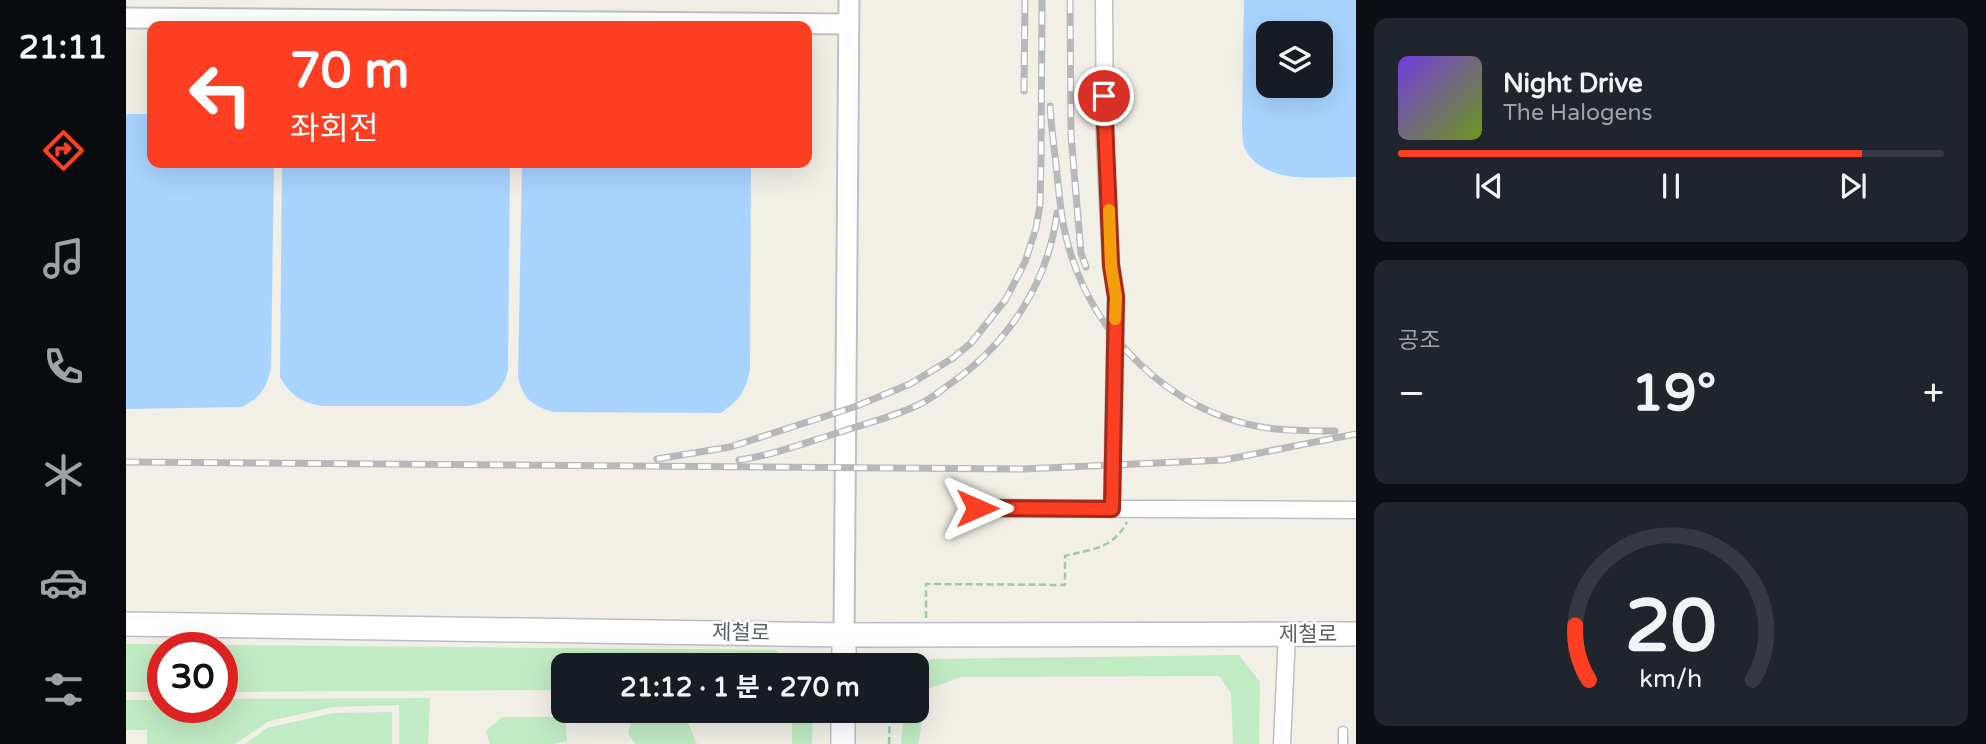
<!DOCTYPE html>
<html lang="ko">
<head>
<meta charset="utf-8">
<style>
  body { margin:0; font-family:"Varela Round","Noto Sans KR",sans-serif; background:#20242c; color:#f1f3f6; height:100vh; display:flex; flex-direction:column; font-size:26px; white-space:nowrap }
  * { box-sizing:border-box; margin:0 }
  p { font-size:23px; color:#9ea1a6 }
  .icon { flex:none; width:38px; height:38px; fill:none; stroke:currentColor; stroke-width:2; stroke-linecap:round; stroke-linejoin:round }
  .map { position:relative; flex:1; overflow:hidden }
  .drawer { display:flex; flex-direction:column; gap:18px; padding:18px; background:#0d0f14; width:630px }
  .drawer>* { flex:none }
  .hud { position:absolute; left:21px; top:21px; width:665px; height:147px; border-radius:14px; box-shadow:0 7px 28px #0002; background:#fc3f22; color:#fff; overflow:hidden }
  .controls { position:absolute; left:1130px; top:21px; display:grid; gap:14px }
  .controls a { display:grid; place-items:center; width:77px; height:77px; border-radius:14px; background:#171b24; box-shadow:0 7px 28px #0002; font-size:35px }
  .speed { position:absolute; left:21px; top:632px; display:flex; gap:14px; font-size:35px; font-weight:700; text-align:center }
  .speed>* { display:grid; place-content:center; width:91px; height:91px; border-radius:50%; background:#171b24; box-shadow:0 7px 28px #0002; line-height:1 }
  .speed .limit { border:10px solid #d22; background:#fff; color:#111 }
  .pin { position:absolute; display:grid; place-items:center; width:60px; height:60px; color:#fff; margin:-30px; border:4px solid #fff; border-radius:50%; box-shadow:0 2px 7px #0007 }
  .me { position:absolute; width:77px; margin:-38px; rotate:90deg; stroke-linejoin:round; filter:drop-shadow(0 0 5px #0008) }
  .turn { display:flex; align-items:center; gap:24px; height:147px; padding:0 28px; font-size:32px }
  .turn .icon { width:91px; height:91px; stroke-width:2.5 }
  .turn b { display:block; font-size:49px; line-height:60px }
  .big { font-size:52px; font-weight:700; line-height:1.1 }
  .drawer .card { flex:1; display:flex; flex-direction:column; justify-content:center; gap:10px; min-width:0; padding:0 24px; border-radius:14px; background:#20242c }
  .drawer .dial { align-items:center; gap:0 }
  .dial svg { height:182px; overflow:visible; fill:none; stroke:#363941; stroke-width:7; stroke-linecap:round; text-anchor:middle }
  .dial text { fill:#f1f3f6; stroke:none }
  .song { display:flex; align-items:center; gap:21px }
  .cover { width:84px; height:84px; border-radius:10px; background:linear-gradient(135deg,hsl(260 70% 55%),hsl(80 70% 35%)) }
  .played { height:7px; border-radius:4px; background:linear-gradient(90deg,#fc3f22 85%,#363941 85%) }
  .keys { display:flex; justify-content:space-around; direction:ltr }
  .heat { display:flex; justify-content:space-between; align-items:center; font-size:38px; direction:ltr }
  .trip { position:absolute; left:425px; top:653px; width:378px; height:70px; border-radius:14px; background:#171b24; box-shadow:0 7px 28px #0002; font-weight:700; line-height:70px; text-align:center }
  main { display:flex; flex:1; min-height:0 }
  .tabs { display:flex; flex-direction:column; width:126px; justify-content:space-around; align-items:center; background:#090b0e; color:#9ea1a6 }
  .tabs .icon { width:49px; height:49px }
  .tabs .current { color:#fc3f22 }
  .tabs b { font-size:32px; color:#f1f3f6 }
  .map>svg:first-child { display:block }
  .green { fill:#c0ebc3 }
  .water { fill:#a8d4ff; fill-rule:evenodd }
  .lines { fill:none; stroke-linecap:round; stroke-linejoin:round }
  .service-casing { stroke:#bdbfc6; stroke-width:11 }
  .minor-casing { stroke:#bdbfc6; stroke-width:19 }
  .tertiary-casing { stroke:#bdbfc6; stroke-width:23 }
  .secondary-casing { stroke:#bbbec5; stroke-width:26 }
  .path { stroke:#98ccaa; stroke-width:2.5; stroke-dasharray:7 3.5; stroke-linecap:butt }
  .service { stroke:#fff; stroke-width:8 }
  .minor { stroke:#fff; stroke-width:16 }
  .tertiary { stroke:#fff; stroke-width:19 }
  .secondary { stroke:#fff; stroke-width:23 }
  .rail-casing { stroke:#b7b8b9; stroke-width:7 }
  .rail { stroke:#fff; stroke-width:4.5; stroke-dasharray:13; stroke-linecap:butt }
  .route-casing { stroke:#a42916; stroke-width:18 }
  .route { stroke:#fc3f22; stroke-width:12 }
  .slow { stroke:#f59e0b; stroke-width:12 }
  .labels { text-anchor:middle; dominant-baseline:central; stroke-width:5; stroke-linejoin:round; paint-order:stroke }
  .street-label { font-size:21px; fill:#5d6168; stroke:#fff }
</style>
</head>
<body>
<main>
<nav class="tabs">
<b>21:11</b>
<svg class="icon current" aria-label="directions" viewBox="0 0 24 24"><path d="M12 3l9 9-9 9-9-9zM9 14v-3h6M13 9l2 2-2 2"/></svg>
<svg class="icon" aria-label="music" viewBox="0 0 24 24"><path d="M9 18V5l10-2v13"/><circle cx="6" cy="18" r="3"/><circle cx="16" cy="16" r="3"/></svg>
<svg class="icon" aria-label="phone" viewBox="0 0 24 24"><path d="M5 4h4l2 5-3 2q2 4 5 5l2-3 5 2v4C11 20 4 13 5 4z"/></svg>
<svg class="icon" aria-label="climate" viewBox="0 0 24 24"><path d="M12 3v18M4 7l16 10M4 17L20 7"/></svg>
<svg class="icon" aria-label="car" viewBox="0 0 24 24"><path d="M5 17H2v-5l4-1 3-4h7l3 4 3 1v5h-3M9 17h6M6 11h13"/><circle cx="7" cy="17" r="2"/><circle cx="17" cy="17" r="2"/></svg>
<svg class="icon" aria-label="filters" viewBox="0 0 24 24"><path d="M4 7h16M4 17h16"/><circle cx="9" cy="7" r="2"/><circle cx="15" cy="17" r="2"/></svg>
</nav>
<div class="map">
<svg width="1230" height="744" viewBox="0 0 1230 744">
  <rect width="100%" height="100%" fill="#f1efe6"/>
  <!-- green -->
  <path class="green" d="M0 644 649 650 671 665H438L437 690 96 692V648H37V692H0Z
    M1113 655 1134 682 1133 744H1107L1105 693 1093 676 835 677 802 689 792 744H775L778 711 791 710V669L803 659Z
    M304 698 302 744H273V705L207 707 143 721 109 744H21V730H0V700H37V707H96V699Z
    M666 711H687L686 744H666Z
    M266 712V744H119L141 728 207 713Z
    M376 717H432L440 724 441 741 427 744H364L360 731Z
    M528 719 561 721 571 744H510L502 734 505 721Z"/>
  <!-- water -->
  <path class="water" d="M1118 0H1230V177C1194 176 1140 187 1119 149 1116 143 1117 135 1116 128ZM1195 33V86H1143V33Z
    M0 114H26V163H148L145 368C140 389 136 396 116 407L0 409Z
    M156 163H384L382 371C376 393 363 402 342 406H197C176 403 164 395 154 377Z
    M396 163H625L624 370C619 392 614 400 595 413L427 412C406 405 398 400 392 378Z"/>
  <g class="lines">
    <defs>
      <path id="service" d="M1217 744V731"/>
      <path id="minor" d="M978 0 979 142 985 265 990 297 986 509
        M851 508 1230 510
        M1156 744 1161 633"/>
      <path id="tertiary" d="M0 18 722 24
        M718 635 723 0"/>
      <path id="secondary" d="M0 624 718 635 1230 634
        M718 665V635
        M717 744V710"/>
    </defs>
    <!-- service casing -->
    <use href="#service" class="service-casing"/>
    <!-- minor casing -->
    <use href="#minor" class="minor-casing"/>
    <!-- tertiary casing -->
    <use href="#tertiary" class="tertiary-casing"/>
    <!-- secondary casing -->
    <use href="#secondary" class="secondary-casing"/>
    <!-- path -->
    <path class="path" d="M800 618V584L939 585V556C966 549 987 549 1001 522
      M782 665 791 653
      M763 744 764 710"/>
    <!-- service -->
    <use href="#service" class="service"/>
    <!-- minor -->
    <use href="#minor" class="minor"/>
    <!-- tertiary -->
    <use href="#tertiary" class="tertiary"/>
    <!-- secondary -->
    <use href="#secondary" class="secondary"/>
    <defs>
      <path id="rail" d="M944 0 945 135 955 253 960 267
        M898 91 899 0
        M924 106C925 125 928 145 930 164 933 192 935 222 943 248 968 336 1044 411 1135 427 1159 431 1184 431 1209 431
        M531 459 604 447 728 407 784 384 827 358 845 343 880 299 899 262 910 228 914 205 915 161 916 0
        M613 460C647 455 679 443 711 433 738 424 767 417 792 405 804 400 814 391 824 384 882 344 922 283 931 213
        M0 462 897 469 1098 460 1230 434"/>
    </defs>
    <!-- rail casing -->
    <use href="#rail" class="rail-casing"/>
    <!-- rail -->
    <use href="#rail" class="rail"/>
  </g>
  <g class="lines">
    <defs>
      <path id="route" d="M851 508 986 509 990 297 985 265 978 96"/>
    </defs>
    <!-- route casing -->
    <use href="#route" class="route-casing"/>
    <!-- route -->
    <use href="#route" class="route"/>
    <!-- slow -->
    <path class="slow" d="M983 210 985 265 990 297 989 319"/>
  </g>
  <g class="labels">
    <!-- street labels -->
    <g class="street-label">
      <text transform="translate(615 633) rotate(1)">제철로</text>
      <text x="1182" y="634">제철로</text>
    </g>
  </g>
</svg>
<div class="controls">
<a><svg class="icon" aria-label="layers" viewBox="0 0 24 24"><path d="M12 4l9 5-9 5-9-5zM3 14l9 5 9-5"/></svg></a>
</div>
<div class="speed"><div class="limit">30</div></div>
<div class="pin" style="left:978px;top:96px;background:#d93025"><svg class="icon" aria-label="arrive" viewBox="0 0 24 24"><path d="M6 21V4h12l-3 4 3 4H6"/></svg></div>
<svg class="me" style="left:851px;top:508px" viewBox="-20 -20 40 40"><path d="M0-17L14 15 0 8-14 15z" fill="#fc3f22" stroke="#fff" stroke-width="4"/></svg>
<div class="trip">21:12 · 1 분 · 270 m</div>
<div class="hud">
<div class="turn"><svg class="icon" aria-label="left" viewBox="0 0 24 24"><path d="M17 20v-9H6M10 6l-5 5 5 5"/></svg><div><b>70 m</b>좌회전</div></div>
</div>
</div>
<section class="drawer">
<div class="card">
<div class="song"><i class="cover"></i><div><b>Night Drive</b><p>The Halogens</p></div></div>
<div class="played"></div>
<div class="keys"><svg class="icon" aria-label="previous" viewBox="0 0 24 24"><path d="M18 5L8 12l10 7zM5 5v14"/></svg><svg class="icon" aria-label="pause" viewBox="0 0 24 24"><path d="M8 5v14M16 5v14"/></svg><svg class="icon" aria-label="next" viewBox="0 0 24 24"><path d="M6 5l10 7-10 7zM19 5v14"/></svg></div>
</div>
<div class="card"><p>공조</p>
<div class="heat"><a>−</a><b class="big">19°</b><a>+</a></div>
</div>
<div class="card dial"><svg viewBox="0 0 100 80">
<path d="M14 69A42 42 0 1 1 86 69"/>
<path d="M14 69A42 42 0 0 1 8 45" stroke="#fc3f22"/>
<text x="50" y="56" font-size="32" font-weight="700">20</text>
<text x="50" y="72" font-size="11">km/h</text>
</svg></div>
</section>
</main>
</body>
</html>
